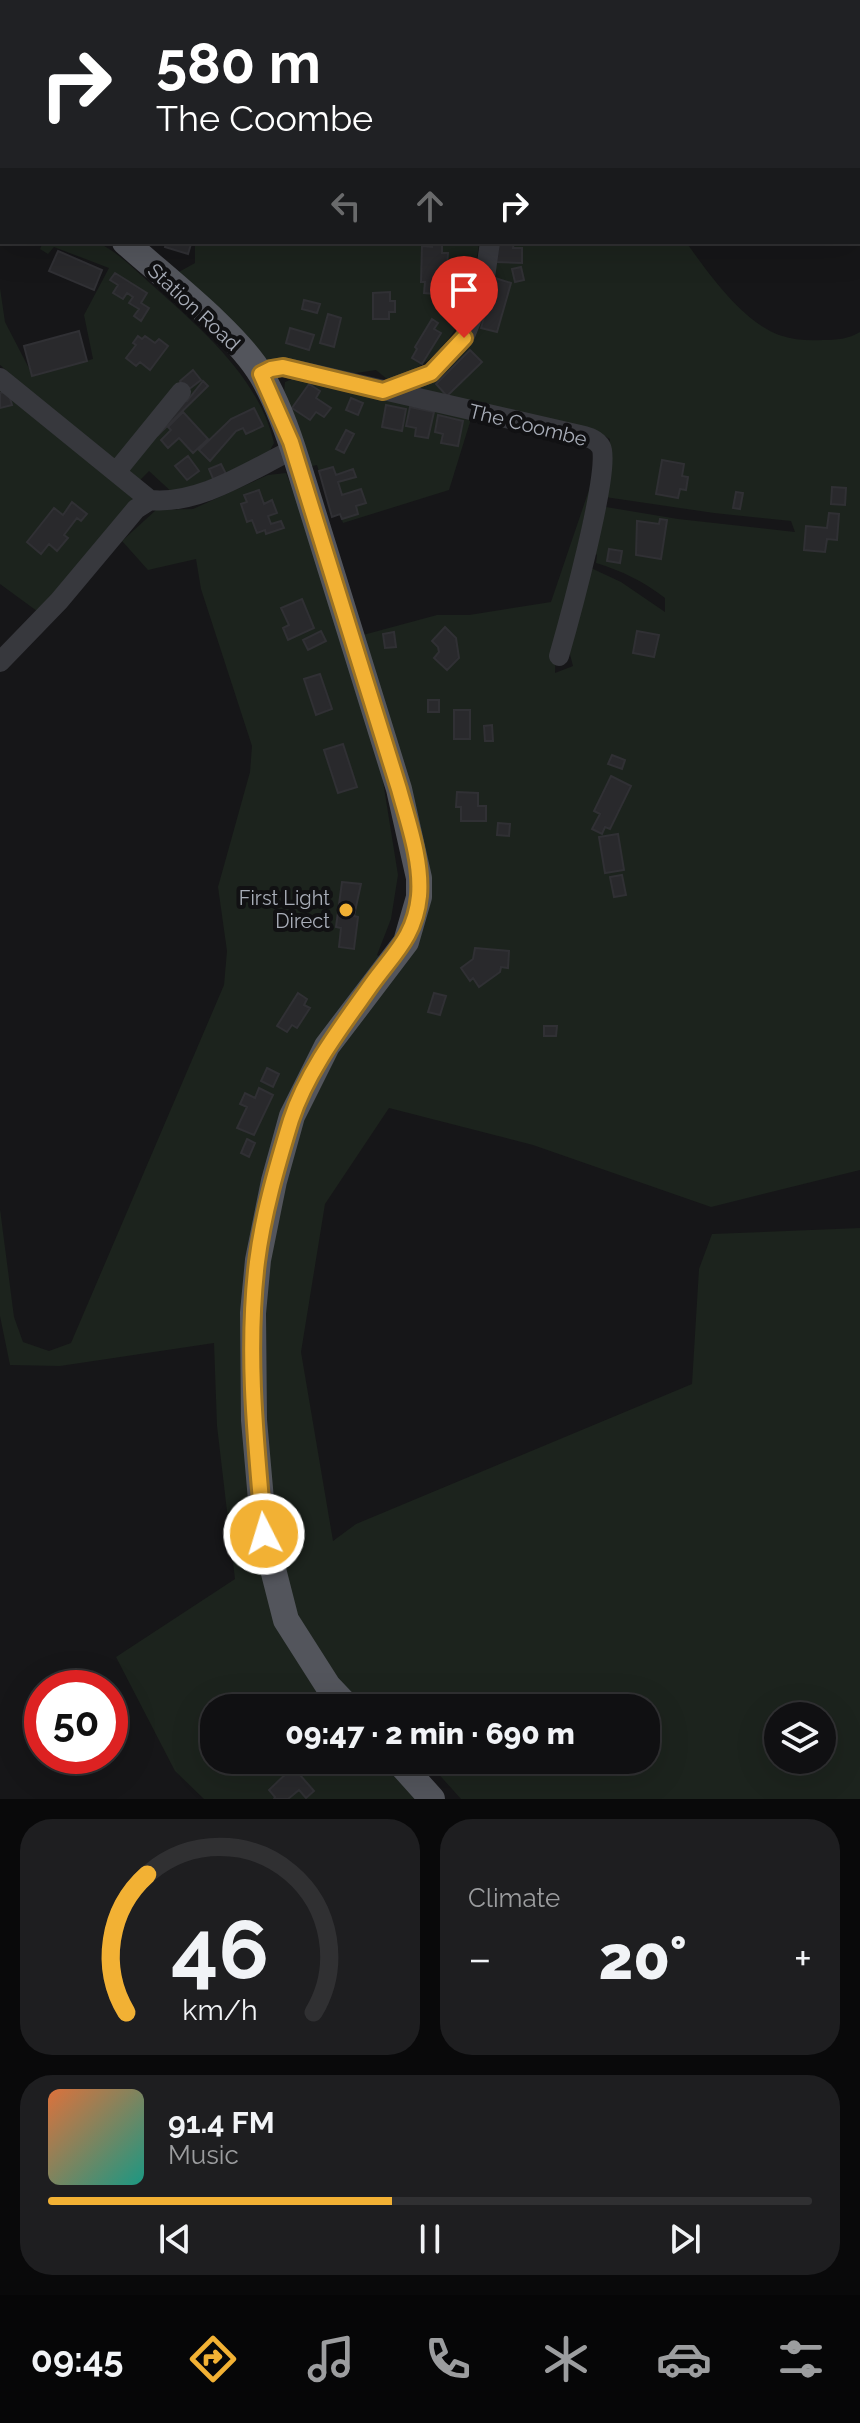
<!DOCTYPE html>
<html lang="en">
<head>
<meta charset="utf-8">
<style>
  body { margin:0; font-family:Raleway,sans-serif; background:#1e1e20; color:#f1f3f6; height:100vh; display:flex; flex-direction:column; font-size:30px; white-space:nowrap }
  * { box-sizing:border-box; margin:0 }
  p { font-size:26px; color:#9c9d9f }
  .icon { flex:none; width:44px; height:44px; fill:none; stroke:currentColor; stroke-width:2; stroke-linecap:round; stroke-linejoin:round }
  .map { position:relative; height:1799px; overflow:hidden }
  .side { display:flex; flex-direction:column; gap:20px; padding:20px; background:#09090a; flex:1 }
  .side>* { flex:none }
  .hud { position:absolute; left:0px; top:0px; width:860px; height:244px; box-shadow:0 8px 32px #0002,0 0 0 2px #303032; background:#202124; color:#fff; overflow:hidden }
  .fabs { position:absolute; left:764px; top:1702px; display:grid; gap:16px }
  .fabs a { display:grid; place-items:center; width:72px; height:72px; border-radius:50%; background:#101012; box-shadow:0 8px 32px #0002,0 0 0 2px #303032; font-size:40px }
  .speed { position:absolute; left:24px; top:1670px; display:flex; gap:16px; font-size:40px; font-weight:700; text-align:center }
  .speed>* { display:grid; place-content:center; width:104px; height:104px; border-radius:50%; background:#101012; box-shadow:0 8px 32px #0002,0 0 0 2px #303032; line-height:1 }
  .speed .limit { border:12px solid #d22; background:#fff; color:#111 }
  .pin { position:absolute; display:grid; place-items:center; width:68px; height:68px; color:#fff; margin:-82px -34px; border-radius:50% 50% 50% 0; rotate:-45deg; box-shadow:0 0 8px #0007 }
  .pin .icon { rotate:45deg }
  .me { position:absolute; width:88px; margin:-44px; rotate:355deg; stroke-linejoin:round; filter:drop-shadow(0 0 6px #0008) }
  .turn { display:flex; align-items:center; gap:28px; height:168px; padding:0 24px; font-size:36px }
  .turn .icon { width:104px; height:104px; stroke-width:2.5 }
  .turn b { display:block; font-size:56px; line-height:68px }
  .lanes { display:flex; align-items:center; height:76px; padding:0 24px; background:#0003; justify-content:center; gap:40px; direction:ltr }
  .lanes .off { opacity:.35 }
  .big { font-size:60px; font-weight:800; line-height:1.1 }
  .side .tile { flex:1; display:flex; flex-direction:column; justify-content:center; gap:12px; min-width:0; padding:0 28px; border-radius:32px; background:#1e1e20 }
  .side .dial { align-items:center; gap:0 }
  .dial svg { height:208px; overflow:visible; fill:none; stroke:#303032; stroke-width:7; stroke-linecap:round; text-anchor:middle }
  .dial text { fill:#f1f3f6; stroke:none }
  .song { display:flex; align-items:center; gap:24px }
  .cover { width:96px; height:96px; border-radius:12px; background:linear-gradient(135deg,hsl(20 70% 55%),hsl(170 70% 35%)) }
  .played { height:8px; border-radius:4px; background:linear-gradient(90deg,#f2b134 45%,#303032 45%) }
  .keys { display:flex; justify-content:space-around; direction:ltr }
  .heat { display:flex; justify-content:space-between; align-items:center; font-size:44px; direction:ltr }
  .side .tiles { flex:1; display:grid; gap:20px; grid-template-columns:1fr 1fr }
  .tile:last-child { grid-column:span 2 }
  .trip { position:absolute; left:200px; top:1694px; width:460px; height:80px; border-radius:32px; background:#101012; box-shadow:0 8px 32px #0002,0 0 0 2px #303032; font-weight:800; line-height:80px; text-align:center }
  .menu { display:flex; height:128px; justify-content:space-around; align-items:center; background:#060607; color:#9c9d9f }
  .menu .icon { width:56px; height:56px }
  .menu .on { color:#f2b134 }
  .menu b { font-size:36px; color:#f1f3f6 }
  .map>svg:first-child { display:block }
  .green { fill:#1c231d; fill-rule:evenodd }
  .building { fill:#29292c; stroke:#303034; stroke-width:2 }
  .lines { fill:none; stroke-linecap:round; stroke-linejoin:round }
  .minor { stroke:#37383d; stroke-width:20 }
  .major { stroke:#53555c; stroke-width:26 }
  .route-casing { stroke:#9d7322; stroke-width:20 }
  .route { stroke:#f2b134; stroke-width:14 }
  .poi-dot { fill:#f2b134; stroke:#111113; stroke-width:3 }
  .labels { text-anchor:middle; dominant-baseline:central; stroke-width:8; stroke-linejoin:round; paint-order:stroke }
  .street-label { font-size:20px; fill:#a8adb8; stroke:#111113 }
  .poi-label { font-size:20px; fill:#a8adb8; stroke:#111113; text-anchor:end }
</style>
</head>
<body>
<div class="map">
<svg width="860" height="1799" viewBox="0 0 860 1799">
  <rect width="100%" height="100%" fill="#161618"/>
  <!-- green -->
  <path class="green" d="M43 242C56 242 86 238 98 243 116 250 137 272 151 284 200 328 259 377 274 443L268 454 175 495 149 471 136 484 140 501 41 614 0 584V385L21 383 0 365V288L5 322 33 376 93 359 84 315 109 268 54 247 48 254 40 249Z
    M195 242H479C478 258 474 265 470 279 469 285 470 292 468 298 458 337 428 371 387 379L376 370 350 374 264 365 177 273 195 263Z
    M493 242H686C708 273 743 322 779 335 794 340 809 341 823 340 836 340 849 339 860 332V1170L711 1207 533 1145 389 1108 325 1204 301 1352 333 1541 356 1524 692 1384 699 1269 712 1234 860 1228V1799H461L426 1760H646V1708H379L376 1705 372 1708H214V1760H385L421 1799H204L175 1771 116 1657 235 1579 217 1426 214 1343 60 1366 10 1365 0 1316V1209L14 1317 23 1342 49 1351 71 1343 224 985 227 951 218 887 250 772 252 746 201 589 196 559 148 570 122 541 156 510 193 509 268 475 286 473 303 515 382 775 398 875 391 919 377 955 394 966 420 923 363 635 437 615H469L551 602 592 481 556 645 555 673 573 666 568 647 591 568 621 582 665 612V598C643 581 622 571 596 563L597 555 591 549 606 507 678 519 795 532 791 521 714 513 605 497 610 439 603 435 413 393 453 358ZM778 1716H822V1760H778Z
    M295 378 471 419 449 490 343 523 340 515 332 517 317 465 308 467 284 393 285 382Z"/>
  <!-- building -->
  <path class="building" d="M166 242H184L191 244 188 254 165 247Z
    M432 242H442V253H448L447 265 443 264 442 281H448V295L424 293 425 282H421L422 246 432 247Z
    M497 242H514L513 248H522V263L496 262Z
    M58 251 102 270 94 290 49 271Z
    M521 267 524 280 515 282 512 269Z
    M115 273 147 293 141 303 149 308 141 321 134 316 139 309 129 303 133 297 127 293 123 299 113 293 118 285 110 280Z
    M495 278 511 283 497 332 481 328Z
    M390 292V301H395V312H389V319H373V293Z
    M304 300 320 304 317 313 302 309Z
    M328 314 341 318 334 347 320 343Z
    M432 319 438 323 434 329 441 333 422 364 412 358 417 349 415 347Z
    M290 328 314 335 309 350 286 343Z
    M79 331 87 361 32 376 24 346Z
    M138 336 142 339 145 336 155 343 159 339 168 346 150 370 140 362 136 366 126 358 136 345 133 343Z
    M470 350 482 362 447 396 436 384Z
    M193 370 201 380 188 390 180 381Z
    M203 381 208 386 157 436 178 402 187 401Z
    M309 384 320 391 316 398 331 408 324 417 316 412 310 420 292 408Z
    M8 391 12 405 0 408V393Z
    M351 398 363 403 358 415 346 410Z
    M386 405 406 409 402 431 382 427Z
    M410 407 434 412 428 438 415 436 416 428 406 426Z
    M254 408 263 426 246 434 243 428 236 431 210 461 199 450 231 419Z
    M183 412 208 439 193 453 179 438 168 448 161 440 171 430 168 427Z
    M438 415 463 421 458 446 441 443 443 434 435 432Z
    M346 430 354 434 344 453 336 449Z
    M188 456 199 471 187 480 175 466Z
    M662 460 684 464 682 476 688 477 686 490 680 489 678 498 656 494Z
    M221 464 227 476 214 481 209 469Z
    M333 467 336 475 353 469 356 477 338 482 342 495 361 489 366 503 356 506 358 514 342 519 340 514 332 517 319 471Z
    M832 487 846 488 845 505 831 504Z
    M259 490 264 504 272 500 277 513 268 516 271 524 281 521 284 528 266 534 265 530 257 533 252 520 247 522 241 504 247 502 244 495Z
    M736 492 743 493 740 509 733 508Z
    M72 502 87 514 81 521 77 518 64 535 68 538 57 551 49 544 41 554 27 542 54 508 63 515Z
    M829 513 839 514 837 540 827 539 825 552 804 550 806 526 827 528Z
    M660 519 667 520 661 559 636 555 637 521 659 524Z
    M609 549 622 551 620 563 607 561Z
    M302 599 314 628 288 640 283 628 289 625 281 608Z
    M445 627 456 638 459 658 447 670 434 658 439 652 438 647 432 641Z
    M321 631 326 641 308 650 303 640Z
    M637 631 659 635 654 657 633 653Z
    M394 632 396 647 385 648 383 634Z
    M320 674 332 709 316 715 304 679Z
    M428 700H439V712H428Z
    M454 710H470V739H454Z
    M492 725 493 741H485L484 726Z
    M343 744 357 787 338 793 324 750Z
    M612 755 625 760 622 769 608 764Z
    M611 776 631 786 610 829 605 827 602 834 592 829 600 814 594 811Z
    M457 792 478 793V806H486V821H461V807H456Z
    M498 823 510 824 509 836 497 835Z
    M618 834 624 870 605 873 599 837Z
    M622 875 626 895 614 897 610 877Z
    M342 882 361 884 354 916 358 917 354 949 339 947 341 928 336 927Z
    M475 948 509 951 508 968 501 967 500 972 479 987 473 978 470 981 461 968 473 959Z
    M298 993 307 999 304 1005 310 1008 297 1028 292 1025 287 1032 277 1026Z
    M434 993 446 996 440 1015 428 1012Z
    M544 1026H557L556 1036H544Z
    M267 1068 279 1074 273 1087 261 1081Z
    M259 1088 273 1095 254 1135 237 1128 247 1107 240 1104 245 1093 255 1098Z
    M247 1139 255 1143 249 1157 241 1153Z
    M293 1767 314 1791 306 1798 299 1790 288 1799H274L275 1797 269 1790Z"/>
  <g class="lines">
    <!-- minor -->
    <path class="minor" d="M504 2 505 0
      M261 374 271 369 283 367 580 435C588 437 597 439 601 447 612 466 567 628 559 656
      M0 378 150 500C200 505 250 470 294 449
      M383 391 431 373 464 338 483 291 490 242
      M116 472 181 392
      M0 662 59 601 136 509 150 500"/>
    <!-- major -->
    <path class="major" d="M0 185 2 186
      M125 242C165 278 236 332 262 376 277 402 288 432 297 461L399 789 419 878V897L406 942 327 1046 292 1116 274 1181 258 1260 253 1313 254 1420 264 1534 286 1620 328 1686 349 1708
      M397 1760 432 1799"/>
  </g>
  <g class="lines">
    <defs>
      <path id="route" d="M264 1534C256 1444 246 1352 257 1262 263 1214 277 1166 291 1120 307 1071 342 1026 371 985 393 954 415 937 419 896 422 861 408 822 399 789L291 442 261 374 271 369 283 367 383 391 431 373 464 338"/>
    </defs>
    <!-- route casing -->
    <use href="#route" class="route-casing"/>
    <!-- route -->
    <use href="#route" class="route"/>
  </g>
  <!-- markers -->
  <circle class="poi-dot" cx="346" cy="910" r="8"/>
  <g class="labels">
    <!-- street labels -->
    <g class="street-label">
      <text transform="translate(194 307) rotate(43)">Station Road</text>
      <text transform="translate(528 425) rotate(14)">The Coombe</text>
    </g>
    <!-- poi labels -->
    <g class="poi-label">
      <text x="330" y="898">First Light<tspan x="330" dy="23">Direct</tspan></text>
    </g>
  </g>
</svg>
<div class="fabs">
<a><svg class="icon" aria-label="layers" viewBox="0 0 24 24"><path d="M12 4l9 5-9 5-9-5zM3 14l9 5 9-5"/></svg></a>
</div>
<div class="speed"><div class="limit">50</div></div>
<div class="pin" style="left:464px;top:338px;background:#d93025"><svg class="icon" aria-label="arrive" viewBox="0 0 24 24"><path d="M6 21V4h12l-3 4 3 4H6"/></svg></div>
<svg class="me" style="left:264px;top:1534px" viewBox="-20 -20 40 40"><circle r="17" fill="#f2b134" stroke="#fff" stroke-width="3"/><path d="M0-11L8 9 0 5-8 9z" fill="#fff"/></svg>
<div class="trip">09:47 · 2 min · 690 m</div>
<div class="hud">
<div class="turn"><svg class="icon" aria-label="right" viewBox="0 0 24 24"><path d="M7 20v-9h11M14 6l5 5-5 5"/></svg><div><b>580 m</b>The Coombe</div></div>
<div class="lanes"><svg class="icon off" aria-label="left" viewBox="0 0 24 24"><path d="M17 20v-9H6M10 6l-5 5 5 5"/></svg><svg class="icon off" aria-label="ahead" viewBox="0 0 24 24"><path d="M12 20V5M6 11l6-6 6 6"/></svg><svg class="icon" aria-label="right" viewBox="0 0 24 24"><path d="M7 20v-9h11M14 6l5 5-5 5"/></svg></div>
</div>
</div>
<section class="side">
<div class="tiles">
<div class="tile dial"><svg viewBox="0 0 100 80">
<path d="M14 69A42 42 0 1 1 86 69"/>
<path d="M14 69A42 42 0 0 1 22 16" stroke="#f2b134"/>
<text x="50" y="56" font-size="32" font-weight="700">46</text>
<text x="50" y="72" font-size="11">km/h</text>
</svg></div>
<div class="tile"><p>Climate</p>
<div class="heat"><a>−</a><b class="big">20°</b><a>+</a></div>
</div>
<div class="tile">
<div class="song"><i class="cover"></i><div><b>91.4 FM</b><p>Music</p></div></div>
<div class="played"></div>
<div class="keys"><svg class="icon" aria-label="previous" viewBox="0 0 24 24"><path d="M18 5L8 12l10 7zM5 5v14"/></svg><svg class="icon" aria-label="pause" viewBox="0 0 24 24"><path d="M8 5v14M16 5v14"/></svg><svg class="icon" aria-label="next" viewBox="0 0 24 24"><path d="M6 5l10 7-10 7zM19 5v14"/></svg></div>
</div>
</div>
</section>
<nav class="menu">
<b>09:45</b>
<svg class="icon on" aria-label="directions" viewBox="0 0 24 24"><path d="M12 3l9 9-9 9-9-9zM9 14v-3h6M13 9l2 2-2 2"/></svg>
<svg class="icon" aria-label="music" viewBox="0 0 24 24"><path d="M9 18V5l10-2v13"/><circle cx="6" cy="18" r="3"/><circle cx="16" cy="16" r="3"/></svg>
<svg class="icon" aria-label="phone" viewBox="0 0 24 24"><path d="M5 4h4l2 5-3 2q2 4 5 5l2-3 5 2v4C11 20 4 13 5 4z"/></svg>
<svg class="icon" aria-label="climate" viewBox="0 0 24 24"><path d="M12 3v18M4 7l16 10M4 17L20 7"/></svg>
<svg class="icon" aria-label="car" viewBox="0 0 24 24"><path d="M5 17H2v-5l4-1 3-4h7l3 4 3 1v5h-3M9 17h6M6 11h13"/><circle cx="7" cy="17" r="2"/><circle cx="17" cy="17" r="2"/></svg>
<svg class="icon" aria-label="filters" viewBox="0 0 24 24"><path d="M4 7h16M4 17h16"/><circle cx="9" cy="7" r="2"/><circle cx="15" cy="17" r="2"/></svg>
</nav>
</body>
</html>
